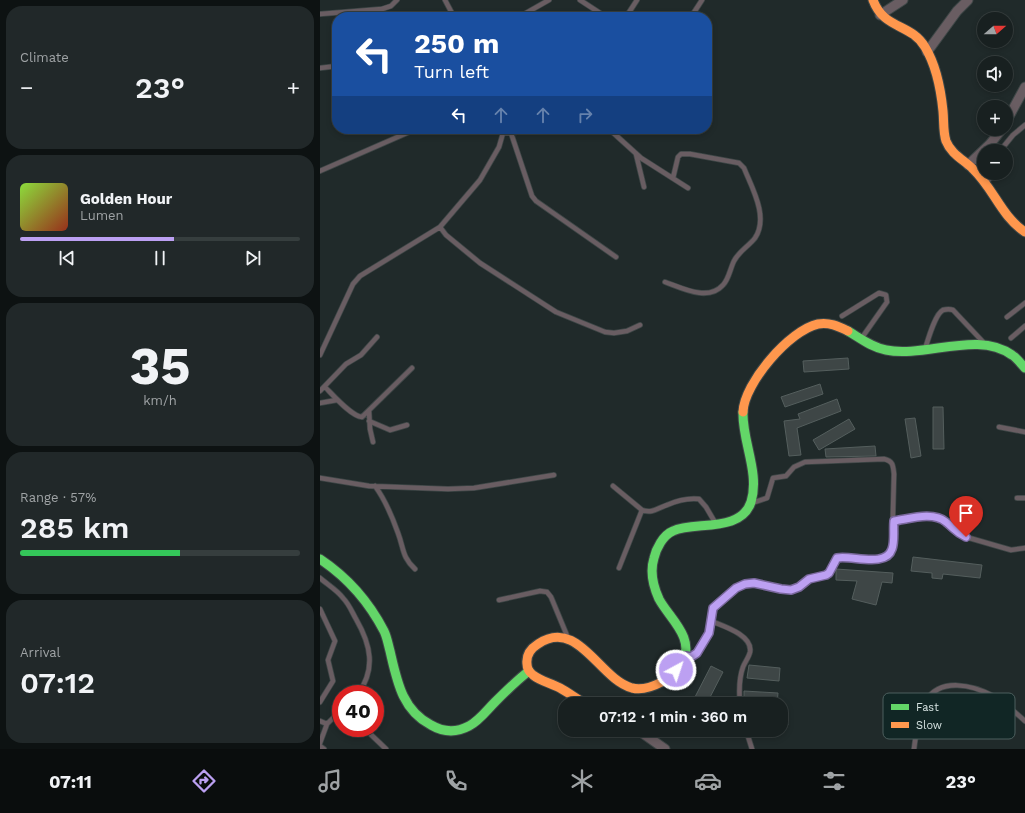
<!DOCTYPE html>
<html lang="en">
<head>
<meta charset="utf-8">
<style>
  body { margin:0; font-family:"Work Sans",sans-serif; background:#212829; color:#f1f3f6; height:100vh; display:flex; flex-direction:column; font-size:15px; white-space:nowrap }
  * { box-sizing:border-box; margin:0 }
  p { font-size:13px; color:#9fa3a5 }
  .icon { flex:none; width:22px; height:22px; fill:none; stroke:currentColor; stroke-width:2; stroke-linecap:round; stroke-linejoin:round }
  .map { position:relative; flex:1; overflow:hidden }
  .drawer { display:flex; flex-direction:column; gap:6px; padding:6px; background:#0d1212; width:320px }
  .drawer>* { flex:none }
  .top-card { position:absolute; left:12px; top:12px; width:380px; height:122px; border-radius:16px; box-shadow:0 2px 6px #0003,0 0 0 1px #363e3e; background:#1a4fa0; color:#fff; overflow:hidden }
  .needle { width:26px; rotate:70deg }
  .controls { position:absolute; left:657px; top:12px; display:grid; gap:8px }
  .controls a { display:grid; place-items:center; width:36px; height:36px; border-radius:50%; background:#182020; box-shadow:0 2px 6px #0003,0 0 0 1px #363e3e; font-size:20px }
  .speed { position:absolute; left:12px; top:685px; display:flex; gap:8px; font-size:20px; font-weight:700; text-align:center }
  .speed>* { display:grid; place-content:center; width:52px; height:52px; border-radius:50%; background:#182020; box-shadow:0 2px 6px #0003,0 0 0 1px #363e3e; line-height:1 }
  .speed .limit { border:6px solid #d22; background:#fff; color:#111 }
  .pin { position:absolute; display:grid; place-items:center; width:34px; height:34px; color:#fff; margin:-41px -17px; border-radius:50% 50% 50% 0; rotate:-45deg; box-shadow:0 0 4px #0007 }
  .pin .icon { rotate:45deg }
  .me { position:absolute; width:44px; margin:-22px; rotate:40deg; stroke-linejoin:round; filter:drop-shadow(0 0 3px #0008) }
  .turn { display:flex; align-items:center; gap:14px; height:84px; padding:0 16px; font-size:18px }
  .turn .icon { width:52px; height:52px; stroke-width:2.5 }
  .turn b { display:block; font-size:28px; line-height:34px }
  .lanes { display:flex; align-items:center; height:38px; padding:0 16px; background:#0003; justify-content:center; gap:20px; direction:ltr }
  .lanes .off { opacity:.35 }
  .big { font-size:30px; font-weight:600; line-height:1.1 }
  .drawer .widget { flex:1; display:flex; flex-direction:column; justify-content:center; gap:6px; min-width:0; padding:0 14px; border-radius:16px; background:#212829 }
  .drawer .dial { align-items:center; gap:0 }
  .dial b { font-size:52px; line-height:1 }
  .song { display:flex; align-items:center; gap:12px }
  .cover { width:48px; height:48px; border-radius:6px; background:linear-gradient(135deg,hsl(90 70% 55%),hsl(10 70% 35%)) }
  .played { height:4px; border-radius:2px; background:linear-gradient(90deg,#bca0f2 55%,#363e3e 55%) }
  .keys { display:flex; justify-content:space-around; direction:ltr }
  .heat { display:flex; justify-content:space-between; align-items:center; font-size:22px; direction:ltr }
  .charge { height:6px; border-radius:3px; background:linear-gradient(90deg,#34c759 57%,#363e3e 0) }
  .trip { position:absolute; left:238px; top:697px; width:230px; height:40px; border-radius:16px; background:#182020; box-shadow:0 2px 6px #0003,0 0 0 1px #363e3e; font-weight:600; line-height:40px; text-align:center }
  .tabs { display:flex; height:64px; justify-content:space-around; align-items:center; background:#0a0d0d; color:#9fa3a5 }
  .tabs .icon { width:28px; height:28px }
  .tabs .on { color:#bca0f2 }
  .tabs b { font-size:18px; color:#f1f3f6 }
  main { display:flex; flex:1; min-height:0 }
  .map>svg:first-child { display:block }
  .building { fill:#3e4646; stroke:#545e5d }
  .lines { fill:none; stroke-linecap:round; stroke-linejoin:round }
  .lane-casing { stroke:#3e4747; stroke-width:6 }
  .street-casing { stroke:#3e4747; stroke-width:11 }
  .fast-casing { stroke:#3e4747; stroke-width:11 }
  .slow-casing { stroke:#3e4747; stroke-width:11 }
  .lane { stroke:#695d62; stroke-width:4.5 }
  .street { stroke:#695d62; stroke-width:9 }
  .fast { stroke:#63d668; stroke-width:9 }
  .slow { stroke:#ff974d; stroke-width:9 }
  .route-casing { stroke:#7a689d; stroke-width:10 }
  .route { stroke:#bca0f2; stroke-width:7 }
  .key { fill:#112625; stroke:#4c5f5e; stroke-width:1 }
  .key-label { font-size:11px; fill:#d7e3e2 }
</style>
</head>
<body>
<main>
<section class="drawer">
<div class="widget"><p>Climate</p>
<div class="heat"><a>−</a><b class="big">23°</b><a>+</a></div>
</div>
<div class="widget">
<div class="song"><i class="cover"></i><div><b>Golden Hour</b><p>Lumen</p></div></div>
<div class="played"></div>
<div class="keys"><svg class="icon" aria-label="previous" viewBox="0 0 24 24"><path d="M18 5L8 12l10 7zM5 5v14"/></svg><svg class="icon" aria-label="pause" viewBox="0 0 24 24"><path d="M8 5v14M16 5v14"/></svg><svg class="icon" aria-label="next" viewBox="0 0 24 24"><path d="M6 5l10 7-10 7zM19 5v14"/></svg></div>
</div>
<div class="widget dial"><b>35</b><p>km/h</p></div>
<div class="widget"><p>Range · 57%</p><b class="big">285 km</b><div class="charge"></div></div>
<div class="widget"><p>Arrival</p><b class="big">07:12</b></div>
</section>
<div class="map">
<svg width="705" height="749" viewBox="0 0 705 749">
  <rect width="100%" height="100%" fill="#202a2a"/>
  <!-- building -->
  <path class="building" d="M528 358 529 369 484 372 483 361Z
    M500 384 503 394 465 407 461 397Z
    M517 399 521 411 477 428 481 455 469 456 464 421 480 419 478 414Z
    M613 407H623L624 449H613Z
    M595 418 601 456 591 458 585 419Z
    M529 419 535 429 499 450 493 440Z
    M555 446 556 456 506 457 505 449Z
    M593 557 662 565 660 578 623 574 622 579 612 578V573L591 571Z
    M516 569 573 573 572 583 562 582 556 605 532 599 537 581 516 580Z
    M429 665 460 668 459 681 427 678Z
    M391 666 403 672 387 703 375 697Z
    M424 691 458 693 457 704 424 703Z
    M461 706H463L468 725 461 727Z"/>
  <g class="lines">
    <defs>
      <path id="lane" d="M125 0 134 17
        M260 0 286 17
        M0 14 62 9 71 6 77 0
        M199 17 229 0
        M306 17 317 0
        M371 17 382 0
        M0 68 17 66
        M289 129 321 158 368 188
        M183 133H191L214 129
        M191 133 212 196 216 201 296 257
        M680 151 693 135 705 125
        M316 154 324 187
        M0 171 96 129
        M665 183 676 173
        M120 227 126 235 160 263 236 312 285 332 294 333 307 331 320 325
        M345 282C362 288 388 302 403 285 409 279 410 269 414 261 419 251 429 246 435 238 449 217 432 188 424 168L419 163 370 154H361L358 157 353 178
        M522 316 559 293 566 295 567 302 541 339
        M687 317 705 303
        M691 338 705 326
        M605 349C608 340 615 314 623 310 627 309 630 309 633 310L665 344
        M0 355 33 284 40 276 120 227 160 180 179 147 183 133 182 129
        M5 387C13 395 31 416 42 417L92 368
        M0 391 26 364 41 355 57 337
        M0 403 17 400
        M49 411 50 429 53 442
        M49 421 70 430 87 425
        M679 427 705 432
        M0 478 49 486 128 489 154 488 234 475
        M55 486C66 501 72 516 78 533 84 549 82 557 95 569
        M293 486 322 510C332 514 338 508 347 505 356 501 369 498 379 499L386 507 396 524
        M697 498H705
        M574 521 603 517 619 518 626 522 638 534 646 537 691 550 705 548
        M299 568 322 510
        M0 578C8 585 17 590 23 598 29 604 32 612 36 619 51 645 56 669 38 694
        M179 600 220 591 227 592 231 597 248 638
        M0 609 15 641 8 660 13 681 0 702
        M391 621C403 626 433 635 430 652 429 657 425 662 423 667 419 678 419 692 420 704
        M366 656 371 657 377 653 389 633 393 609 416 588 425 584 434 583 461 589 471 590 479 587 489 579 506 575 509 573 517 558C536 555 560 569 572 549L574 474C573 465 573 461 564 459L485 462 474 467 466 476 453 478 447 498 432 503
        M0 721 7 724
        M44 728 66 749
        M426 730 432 749
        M0 743 7 724 21 710
        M0 746 4 749
        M594 749C596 734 598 715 606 701 620 677 653 685 673 696 685 703 695 712 705 721"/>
      <path id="street" d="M560 15 583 0
        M607 52 637 11 648 0
        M686 122 705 87
        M648 165 670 144 682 129
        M318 730 345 749"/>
      <path id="fast" d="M528 331C540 338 551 347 566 350 605 358 658 330 692 355 697 358 701 364 705 368
        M0 559C27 577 49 602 64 631 67 637 68 644 70 651 77 681 82 710 111 725 123 732 136 733 149 726 159 721 167 710 175 702 186 691 197 680 209 671
        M362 663C376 638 349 618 339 599 333 586 330 571 334 558 336 549 343 535 353 531 374 521 421 533 431 502 440 473 422 441 423 412"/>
      <path id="slow" d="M553 0C564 30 591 23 605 47 616 65 621 91 623 111 624 121 623 132 626 141 631 154 644 160 653 169 674 189 681 216 705 232
        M423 412C424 383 470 330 498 324 509 322 518 326 528 331
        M266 704C257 699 249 693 240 688 231 683 220 681 213 675 209 672 207 668 207 664 206 655 210 649 218 644 258 617 279 679 312 688 329 692 354 678 362 663"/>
    </defs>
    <!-- lane casing -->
    <use href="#lane" class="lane-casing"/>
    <!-- street casing -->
    <use href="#street" class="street-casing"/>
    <!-- fast casing -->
    <use href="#fast" class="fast-casing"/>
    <!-- slow casing -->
    <use href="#slow" class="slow-casing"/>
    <!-- lane -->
    <use href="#lane" class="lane"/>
    <!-- street -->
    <use href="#street" class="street"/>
    <!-- fast -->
    <use href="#fast" class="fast"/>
    <!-- slow -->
    <use href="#slow" class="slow"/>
  </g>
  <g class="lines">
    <defs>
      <path id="route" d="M356 670 364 661 366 656 371 657 377 653 389 633 393 608 416 588 425 584 434 583 461 589 471 590 479 587 489 579 506 575 509 573 517 558C532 555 566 568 572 549 575 541 573 530 574 521 589 519 613 511 626 522 635 529 635 532 646 537"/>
    </defs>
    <!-- route casing -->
    <use href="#route" class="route-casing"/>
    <!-- route -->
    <use href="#route" class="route"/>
  </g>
  <!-- legend -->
  <rect x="563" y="693" width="132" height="46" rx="6" class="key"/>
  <rect x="571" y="704" width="18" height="6" fill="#63d668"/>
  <rect x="571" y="722" width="18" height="6" fill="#ff974d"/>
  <g class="key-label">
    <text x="596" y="711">Fast</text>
    <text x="596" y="729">Slow</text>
  </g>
</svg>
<div class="controls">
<a><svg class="needle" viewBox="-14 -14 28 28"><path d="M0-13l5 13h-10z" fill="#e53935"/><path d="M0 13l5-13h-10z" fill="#9fa3a5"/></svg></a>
<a><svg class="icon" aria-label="sound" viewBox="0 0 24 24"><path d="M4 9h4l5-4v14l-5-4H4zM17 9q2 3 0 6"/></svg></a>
<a>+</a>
<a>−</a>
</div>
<div class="speed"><div class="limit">40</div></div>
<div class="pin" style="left:646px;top:537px;background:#d93025"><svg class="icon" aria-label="arrive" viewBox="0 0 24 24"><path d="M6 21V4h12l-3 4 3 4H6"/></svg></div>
<svg class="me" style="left:356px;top:670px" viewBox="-20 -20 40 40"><circle r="17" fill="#bca0f2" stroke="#fff" stroke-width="3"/><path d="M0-11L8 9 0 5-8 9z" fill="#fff"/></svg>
<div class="trip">07:12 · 1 min · 360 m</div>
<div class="top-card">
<div class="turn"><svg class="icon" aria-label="left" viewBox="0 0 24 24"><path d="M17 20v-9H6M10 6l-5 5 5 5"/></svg><div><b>250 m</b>Turn left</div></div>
<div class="lanes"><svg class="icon" aria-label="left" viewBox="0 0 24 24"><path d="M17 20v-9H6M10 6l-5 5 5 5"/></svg><svg class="icon off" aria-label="ahead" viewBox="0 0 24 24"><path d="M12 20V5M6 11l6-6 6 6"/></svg><svg class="icon off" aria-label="ahead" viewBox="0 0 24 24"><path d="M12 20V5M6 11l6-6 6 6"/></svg><svg class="icon off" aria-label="right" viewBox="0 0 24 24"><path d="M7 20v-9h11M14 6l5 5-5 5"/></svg></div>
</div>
</div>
</main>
<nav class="tabs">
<b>07:11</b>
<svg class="icon on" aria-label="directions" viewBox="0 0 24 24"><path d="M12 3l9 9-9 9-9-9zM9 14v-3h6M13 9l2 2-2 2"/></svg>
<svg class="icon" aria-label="music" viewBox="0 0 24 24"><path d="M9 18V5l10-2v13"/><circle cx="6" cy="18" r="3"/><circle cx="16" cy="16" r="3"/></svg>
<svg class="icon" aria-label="phone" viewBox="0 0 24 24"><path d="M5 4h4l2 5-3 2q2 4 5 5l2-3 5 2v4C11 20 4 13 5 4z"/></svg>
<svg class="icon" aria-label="climate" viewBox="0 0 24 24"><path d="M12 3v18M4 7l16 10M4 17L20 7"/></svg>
<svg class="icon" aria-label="car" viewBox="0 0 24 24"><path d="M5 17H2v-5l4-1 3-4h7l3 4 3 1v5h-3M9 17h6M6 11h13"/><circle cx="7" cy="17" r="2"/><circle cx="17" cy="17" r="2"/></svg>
<svg class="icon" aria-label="filters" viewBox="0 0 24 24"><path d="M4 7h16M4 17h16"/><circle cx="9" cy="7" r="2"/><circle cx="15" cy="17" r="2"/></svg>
<b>23°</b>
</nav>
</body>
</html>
